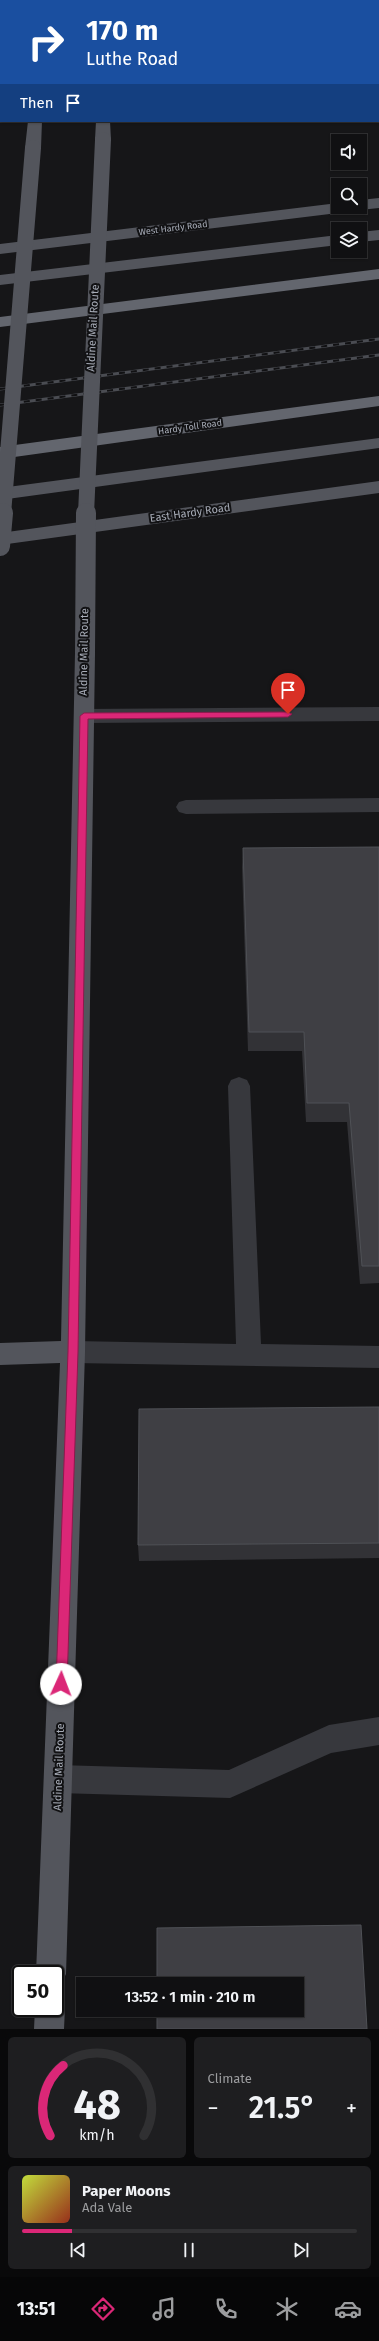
<!DOCTYPE html>
<html lang="en">
<head>
<meta charset="utf-8">
<style>
  body { margin:0; font-family:"Fira Sans",sans-serif; background:#1e1e20; color:#f1f3f6; height:100vh; display:flex; flex-direction:column; font-size:15px; white-space:nowrap }
  * { box-sizing:border-box; margin:0 }
  p { font-size:13px; color:#9c9d9f }
  .icon { flex:none; width:22px; height:22px; fill:none; stroke:currentColor; stroke-width:2; stroke-linecap:round; stroke-linejoin:round }
  .map { position:relative; height:2029px; overflow:hidden }
  .panel { display:flex; flex-direction:column; gap:8px; padding:8px; background:#09090a; flex:1 }
  .panel>* { flex:none }
  .top-card { position:absolute; left:0px; top:0px; width:379px; height:122px; box-shadow:0 1px 3px #0004,0 0 0 1px #303032; background:#1a4fa0; color:#fff; overflow:hidden }
  .controls { position:absolute; left:331px; top:134px; display:grid; gap:8px }
  .controls a { display:grid; place-items:center; width:36px; height:36px; border-radius:0px; background:#101012; box-shadow:0 1px 3px #0004,0 0 0 1px #303032; font-size:20px }
  .speed { position:absolute; left:12px; top:1965px; display:flex; gap:8px; font-size:20px; font-weight:700; text-align:center }
  .speed>* { display:grid; place-content:center; width:52px; height:52px; border-radius:50%; background:#101012; box-shadow:0 1px 3px #0004,0 0 0 1px #303032; line-height:1 }
  .speed .limit { border:2px solid #111; border-radius:6px; background:#fff; color:#111 }
  .pin { position:absolute; display:grid; place-items:center; width:34px; height:34px; color:#fff; margin:-41px -17px; border-radius:50% 50% 50% 0; rotate:-45deg; box-shadow:0 0 4px #0007 }
  .pin .icon { rotate:45deg }
  .me { position:absolute; width:44px; margin:-22px; rotate:2deg; stroke-linejoin:round; filter:drop-shadow(0 0 3px #0008) }
  .turn { display:flex; align-items:center; gap:14px; height:84px; padding:0 20px; font-size:18px }
  .turn .icon { width:52px; height:52px; stroke-width:2.5 }
  .turn b { display:block; font-size:28px; line-height:34px }
  .then { display:flex; align-items:center; height:38px; padding:0 20px; background:#0003; gap:8px; font-size:15px }
  .big { font-size:30px; font-weight:600; line-height:1.1 }
  .panel .widget { flex:1; display:flex; flex-direction:column; justify-content:center; gap:6px; min-width:0; padding:0 14px; border-radius:6px; background:#1e1e20 }
  .panel .dial { align-items:center; gap:0 }
  .dial svg { height:104px; overflow:visible; fill:none; stroke:#303032; stroke-width:7; stroke-linecap:round; text-anchor:middle }
  .dial text { fill:#f1f3f6; stroke:none }
  .song { display:flex; align-items:center; gap:12px }
  .cover { width:48px; height:48px; border-radius:6px; background:linear-gradient(135deg,hsl(70 70% 55%),hsl(10 70% 35%)) }
  .played { height:4px; border-radius:2px; background:linear-gradient(90deg,#db2777 15%,#303032 15%) }
  .keys { display:flex; justify-content:space-around; direction:ltr }
  .heat { display:flex; justify-content:space-between; align-items:center; font-size:22px; direction:ltr }
  .panel .tiles { flex:1; display:grid; gap:8px; grid-template-columns:1fr 1fr }
  .widget:last-child { grid-column:span 2 }
  .trip { position:absolute; left:76px; top:1977px; width:228px; height:40px; border-radius:0px; background:#101012; box-shadow:0 1px 3px #0004,0 0 0 1px #303032; font-weight:600; line-height:40px; text-align:center }
  .tab-bar { display:flex; height:64px; justify-content:space-around; align-items:center; background:#060607; color:#9c9d9f }
  .tab-bar .icon { width:28px; height:28px }
  .tab-bar .selected { color:#db2777 }
  .tab-bar b { font-size:18px; color:#f1f3f6 }
  .map>svg:first-child { display:block }
  .lines { fill:none; stroke-linecap:round; stroke-linejoin:round }
  .minor { fill:#37383d; fill-rule:evenodd }
  .major { fill:#53555c; fill-rule:evenodd }
  .highway { fill:#63666e; fill-rule:evenodd }
  .rail-casing { stroke:#4a4c52; stroke-width:3 }
  .rail { stroke:#111113; stroke-width:2; stroke-dasharray:6; stroke-linecap:butt }
  .major-bridge-far1 { stroke:#53555c; stroke-width:16 }
  .major-bridge { stroke:#53555c; stroke-width:20 }
  .wall { fill:#323236 }
  .building { fill:#3f3f44; stroke:#4f5156 }
  .route { fill:#db2777; stroke:#8e194d }
  .labels { text-anchor:middle; dominant-baseline:central; stroke-width:4; stroke-linejoin:round; paint-order:stroke }
  .far-street-label { font-size:9px; fill:#a8adb8; stroke:#111113 }
  .street-label { font-size:11px; fill:#a8adb8; stroke:#111113 }
</style>
</head>
<body>
<div class="map">
<svg width="379" height="2029" viewBox="0 0 379 2029">
  <rect width="100%" height="100%" fill="#161618"/>
  <g class="lines">
    <!-- minor -->
    <path class="minor" d="M379 707V721L84 723 77 721 74 716 77 711 84 709Z
      M379 798V812L186 814 179 812 176 807 179 802 186 800Z
      M239 1077 247 1080 250 1086 261 1344 379 1346V1368L73 1363 64 1360 61 1352 64 1344 73 1341 236 1344 228 1086 231 1080Z
      M379 1717V1745L331 1753 230 1798 58 1793 48 1789 44 1779 48 1769 58 1765 229 1770 329 1725Z"/>
    <!-- major -->
    <path class="major" d="M34 0H48V1H34Z
      M101 0H115V1H101Z
      M28 121H42L41 148 38 151 33 153 25 148Z
      M96 121H110L111 140 108 143H98L95 140Z
      M379 198V208L360 210 354 207 346 212 0 254V244L338 203V207H360V200Z
      M379 230V240L360 242V232Z
      M338 235V245L0 285V275Z
      M379 438V448L0 500V488Z
      M379 481V493L0 545V533Z
      M85 646 92 648 95 653 85 1352 66 1974 61 1984 55 1987V1974H36L60 1363 0 1365V1343L61 1341 75 653 78 648Z
      M55 1995 61 1997 65 2008 64 2029H34L35 2008H55Z"/>
    <!-- highway -->
    <path class="highway" d="M379 269V279L0 327V317Z
      M379 396V406L0 459V447Z"/>
    <defs>
      <path id="rail" d="M0 389 379 339
        M0 405 379 355"/>
    </defs>
    <!-- rail casing -->
    <use href="#rail" class="rail-casing"/>
    <!-- rail -->
    <use href="#rail" class="rail"/>
    <!-- major-bridge-far1 -->
    <path class="major-bridge-far1" d="M3 514 33 148
      M86 514 103 140"/>
    <!-- major-bridge -->
    <path class="major-bridge" d="M0 546 3 513
      M85 653 86 513"/>
  </g>
  <!-- wall -->
  <path class="wall" d="M379 847V1283L360 1284 347 1122H306L302 1051H248L242 867 243 848Z
    M379 1407V1558L139 1561 138 1545Z"/>
  <!-- building -->
  <path class="building" d="M379 847V1266H362L349 1103H307L304 1032H249L243 848Z
    M379 1407V1543L138 1545 139 1409Z
    M361 1925 367 2029H157V2010H297V1984H157V1928Z"/>
  <!-- route -->
  <path class="route" d="M288 712 292 714 288 717 88 719 78 1352 67 1684 61 1690 56 1684 68 1352 80 716 84 713Z"/>
  <g class="labels">
    <!-- far-street labels -->
    <g class="far-street-label">
      <text transform="translate(173 228) rotate(-7)">West Hardy Road</text>
      <text transform="translate(190 427) rotate(-8)">Hardy Toll Road</text>
    </g>
    <!-- street labels -->
    <g class="street-label">
      <text transform="translate(93 328) rotate(-87)">Aldine Mail Route</text>
      <text transform="translate(190 513) rotate(-8)">East Hardy Road</text>
      <text transform="translate(84 652) rotate(-89)">Aldine Mail Route</text>
      <text transform="translate(59 1767) rotate(-88)">Aldine Mail Route</text>
    </g>
  </g>
</svg>
<div class="controls">
<a><svg class="icon" aria-label="sound" viewBox="0 0 24 24"><path d="M4 9h4l5-4v14l-5-4H4zM17 9q2 3 0 6"/></svg></a>
<a><svg class="icon" aria-label="search" viewBox="0 0 24 24"><circle cx="10" cy="10" r="6"/><path d="M15 15l6 6"/></svg></a>
<a><svg class="icon" aria-label="layers" viewBox="0 0 24 24"><path d="M12 4l9 5-9 5-9-5zM3 14l9 5 9-5"/></svg></a>
</div>
<div class="speed"><div class="limit">50</div></div>
<div class="pin" style="left:288px;top:714px;background:#d93025"><svg class="icon" aria-label="arrive" viewBox="0 0 24 24"><path d="M6 21V4h12l-3 4 3 4H6"/></svg></div>
<svg class="me" style="left:61px;top:1684px" viewBox="-20 -20 40 40"><circle r="19" fill="#fff"/><path d="M0-13L10 11 0 6-10 11z" fill="#db2777"/></svg>
<div class="trip">13:52 · 1 min · 210 m</div>
<div class="top-card">
<div class="turn"><svg class="icon" aria-label="right" viewBox="0 0 24 24"><path d="M7 20v-9h11M14 6l5 5-5 5"/></svg><div><b>170 m</b>Luthe Road</div></div>
<div class="then">Then<svg class="icon" aria-label="arrive" viewBox="0 0 24 24"><path d="M6 21V4h12l-3 4 3 4H6"/></svg></div>
</div>
</div>
<section class="panel">
<div class="tiles">
<div class="widget dial"><svg viewBox="0 0 100 80">
<path d="M14 69A42 42 0 1 1 86 69"/>
<path d="M14 69A42 42 0 0 1 24 15" stroke="#db2777"/>
<text x="50" y="56" font-size="32" font-weight="700">48</text>
<text x="50" y="72" font-size="11">km/h</text>
</svg></div>
<div class="widget"><p>Climate</p>
<div class="heat"><a>−</a><b class="big">21.5°</b><a>+</a></div>
</div>
<div class="widget">
<div class="song"><i class="cover"></i><div><b>Paper Moons</b><p>Ada Vale</p></div></div>
<div class="played"></div>
<div class="keys"><svg class="icon" aria-label="previous" viewBox="0 0 24 24"><path d="M18 5L8 12l10 7zM5 5v14"/></svg><svg class="icon" aria-label="pause" viewBox="0 0 24 24"><path d="M8 5v14M16 5v14"/></svg><svg class="icon" aria-label="next" viewBox="0 0 24 24"><path d="M6 5l10 7-10 7zM19 5v14"/></svg></div>
</div>
</div>
</section>
<nav class="tab-bar">
<b>13:51</b>
<svg class="icon selected" aria-label="directions" viewBox="0 0 24 24"><path d="M12 3l9 9-9 9-9-9zM9 14v-3h6M13 9l2 2-2 2"/></svg>
<svg class="icon" aria-label="music" viewBox="0 0 24 24"><path d="M9 18V5l10-2v13"/><circle cx="6" cy="18" r="3"/><circle cx="16" cy="16" r="3"/></svg>
<svg class="icon" aria-label="phone" viewBox="0 0 24 24"><path d="M5 4h4l2 5-3 2q2 4 5 5l2-3 5 2v4C11 20 4 13 5 4z"/></svg>
<svg class="icon" aria-label="climate" viewBox="0 0 24 24"><path d="M12 3v18M4 7l16 10M4 17L20 7"/></svg>
<svg class="icon" aria-label="car" viewBox="0 0 24 24"><path d="M5 17H2v-5l4-1 3-4h7l3 4 3 1v5h-3M9 17h6M6 11h13"/><circle cx="7" cy="17" r="2"/><circle cx="17" cy="17" r="2"/></svg>
</nav>
</body>
</html>
